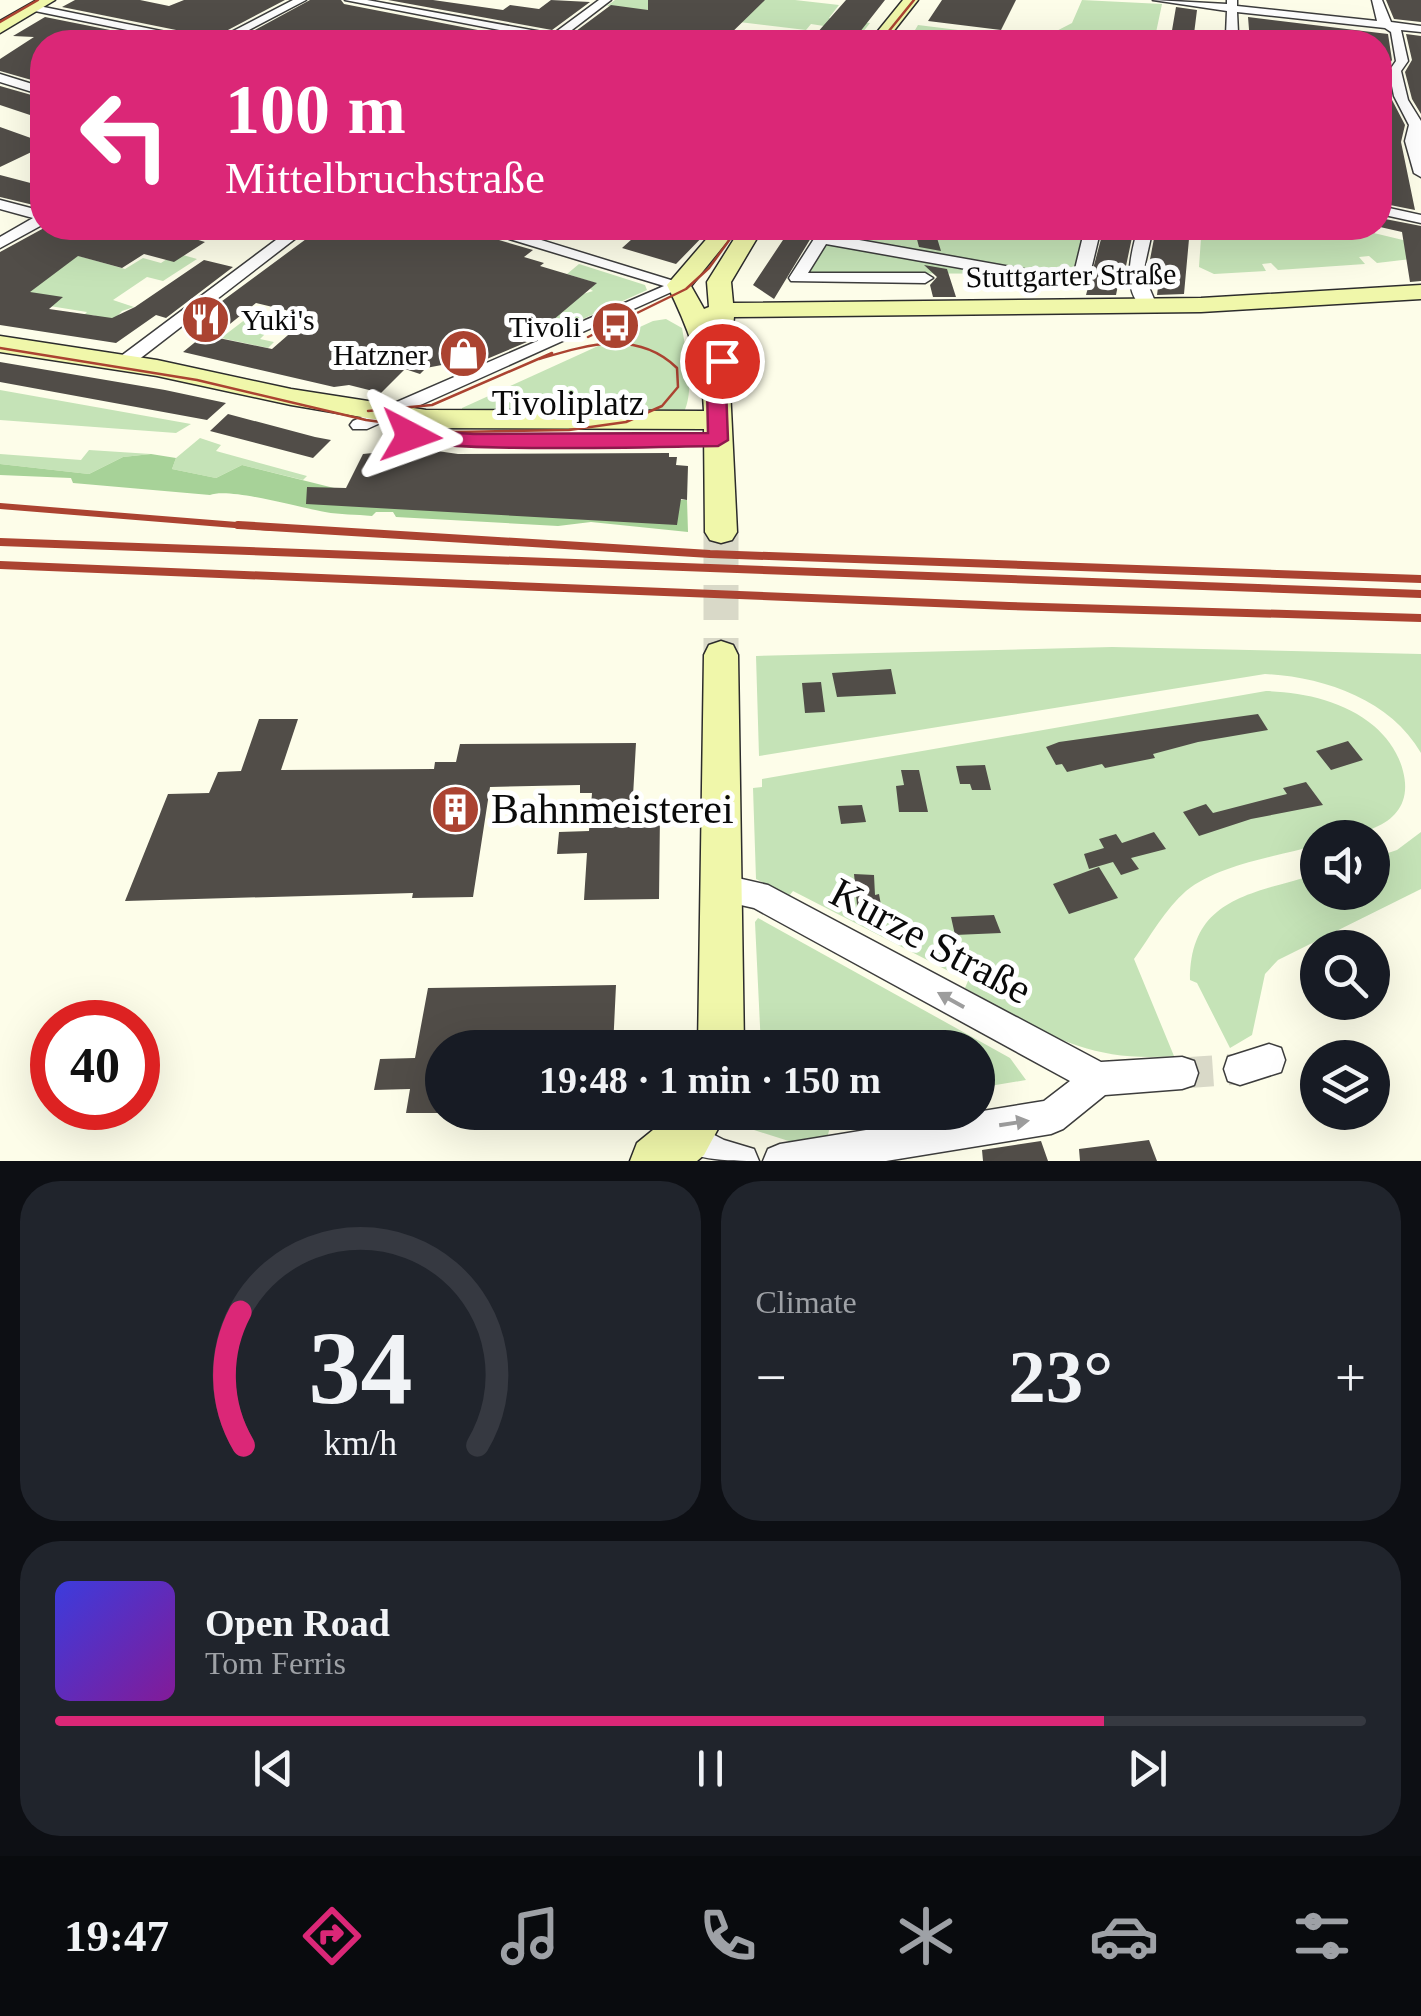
<!DOCTYPE html>
<html lang="en">
<head>
<meta charset="utf-8">
<style>
  body { margin:0; font-family:"Times New Roman",serif; background:#20242c; color:#f1f3f6; height:100vh; display:flex; flex-direction:column; font-size:38px; white-space:nowrap }
  * { box-sizing:border-box; margin:0 }
  p { font-size:32px; color:#9ea1a6 }
  .icon { flex:none; width:55px; height:55px; fill:none; stroke:currentColor; stroke-width:2; stroke-linecap:round; stroke-linejoin:round }
  .map { position:relative; height:1161px; overflow:hidden }
  .details { display:flex; flex-direction:column; gap:20px; padding:20px; background:#0d0f14; flex:1 }
  .details>* { flex:none }
  .banner { position:absolute; left:30px; top:30px; width:1362px; height:210px; border-radius:40px; box-shadow:0 10px 40px #0002; background:#db2777; color:#fff; overflow:hidden }
  .fabs { position:absolute; left:1300px; top:820px; display:grid; gap:20px }
  .fabs a { display:grid; place-items:center; width:90px; height:90px; border-radius:50%; background:#171b24; box-shadow:0 10px 40px #0002; font-size:50px }
  .speed { position:absolute; left:30px; top:1000px; display:flex; gap:20px; font-size:50px; font-weight:700; text-align:center }
  .speed>* { display:grid; place-content:center; width:130px; height:130px; border-radius:50%; background:#171b24; box-shadow:0 10px 40px #0002; line-height:1 }
  .speed .limit { border:15px solid #d22; background:#fff; color:#111 }
  .pin { position:absolute; display:grid; place-items:center; width:85px; height:85px; color:#fff; margin:-42px; border:5px solid #fff; border-radius:50%; box-shadow:0 2px 10px #0007 }
  .me { position:absolute; width:110px; margin:-55px; rotate:94deg; stroke-linejoin:round; filter:drop-shadow(0 0 8px #0008) }
  .turn { display:flex; align-items:center; gap:35px; height:210px; padding:0 30px; font-size:45px }
  .turn .icon { width:130px; height:130px; stroke-width:2.5 }
  .turn b { display:block; font-size:70px; line-height:85px }
  .big { font-size:75px; font-weight:800; line-height:1.1 }
  .details .card { flex:1; display:flex; flex-direction:column; justify-content:center; gap:15px; min-width:0; padding:0 35px; border-radius:40px; background:#20242c }
  .details .dial { align-items:center; gap:0 }
  .dial svg { height:260px; overflow:visible; fill:none; stroke:#363941; stroke-width:7; stroke-linecap:round; text-anchor:middle }
  .dial text { fill:#f1f3f6; stroke:none }
  .song { display:flex; align-items:center; gap:30px }
  .cover { width:120px; height:120px; border-radius:15px; background:linear-gradient(135deg,hsl(240 70% 55%),hsl(290 70% 35%)) }
  .played { height:10px; border-radius:5px; background:linear-gradient(90deg,#db2777 80%,#363941 80%) }
  .keys { display:flex; justify-content:space-around; direction:ltr }
  .heat { display:flex; justify-content:space-between; align-items:center; font-size:55px; direction:ltr }
  .details .tiles { flex:1; display:grid; gap:20px; grid-template-columns:1fr 1fr }
  .card:last-child { grid-column:span 2 }
  .trip { position:absolute; left:425px; top:1030px; width:570px; height:100px; border-radius:50px; background:#171b24; box-shadow:0 10px 40px #0002; font-weight:800; line-height:100px; text-align:center }
  .tab-bar { display:flex; height:160px; justify-content:space-around; align-items:center; background:#090b0e; color:#9ea1a6 }
  .tab-bar .icon { width:70px; height:70px }
  .tab-bar .current { color:#db2777 }
  .tab-bar b { font-size:45px; color:#f1f3f6 }
  .map>svg:first-child { display:block }
  .green { fill:#c5e3b7 }
  .forest { fill:#a7d298 }
  .building { fill:#514d48 }
  .lines { fill:none; stroke-linecap:round; stroke-linejoin:round }
  .street-tunnel { stroke:#d9d9c8; stroke-width:31; stroke-dasharray:31 15; stroke-linecap:butt }
  .secondary-tunnel { stroke:#d9d9c8; stroke-width:35; stroke-dasharray:35 18; stroke-linecap:butt }
  .street-casing { stroke:#3d3d3d; stroke-width:3 }
  .secondary-casing { stroke:#2c2c2c; stroke-width:3 }
  .street { fill:#fff; fill-rule:evenodd }
  .secondary { fill:#f0f7aa; fill-rule:evenodd }
  .tram { stroke:#ab4331; stroke-width:2.5 }
  .rail-far1 { stroke:#ab4331; stroke-width:6 }
  .rail { stroke:#ab4331; stroke-width:8 }
  .oneway { fill:#9d9d9d }
  .route { fill:#db2777; stroke:#8e194d; stroke-width:2.5 }
  .labels { text-anchor:middle; dominant-baseline:central; stroke-width:10; stroke-linejoin:round; paint-order:stroke }
  .far-street-label { font-size:30px; fill:#0a0a0a; stroke:#fff }
  .far-poi-label { font-size:30px; fill:#0a0a0a; stroke:#fff; text-anchor:end }
  .street-label { font-size:35px; fill:#0a0a0a; stroke:#fff }
  .near-poi-label { font-size:42px; fill:#0a0a0a; stroke:#fff; text-anchor:start }
  .near-street-label { font-size:42px; fill:#0a0a0a; stroke:#fff }
</style>
</head>
<body>
<div class="map">
<svg width="1421" height="1161" viewBox="0 0 1421 1161">
  <rect width="100%" height="100%" fill="#fdfde9"/>
  <!-- green -->
  <path class="green" d="M615 0H795L839 5 829 18 870 23 863 32 811 24 806 30 607 6Z
    M1082 0 1162 4 1154 42H908L918 25 1039 40 1072 23Z
    M834 228H1088L1077 271 1071 274 809 273Z
    M1202 228H1330L1343 231 1344 228H1353L1407 241 1411 259 1377 263 1369 256 1359 257 1365 264 1278 270 1271 263 1262 264 1266 271 1214 274 1199 267 1201 238 1214 239V234L1202 232Z
    M47 247 125 269 143 258 161 263 176 253 197 259 163 281 147 277 113 300 134 307 122 311 112 322 93 315 82 317 87 312 0 298V281Z
    M579 264 645 285 647 290 554 332 544 327 583 294 593 291 590 289 596 283 567 274Z
    M259 309 322 327 294 323 284 332 270 329 260 339 274 342 268 348 221 338Z
    M666 319 682 328C686 352 695 389 684 412H462V408L653 321Z
    M0 390 191 424 176 433 0 420Z
    M200 438 221 445 216 451 307 476 303 480 242 465 216 478 172 469 176 458Z
    M89 450 151 454 123 457 89 474 0 464V454L81 460Z
    M1112 647 1421 654V753C1390 699 1323 677 1265 674L759 756 756 656Z
    M1266 691C1303 692 1345 701 1374 726 1387 737 1399 754 1403 771 1417 825 1360 837 1318 838L1317 845C1276 857 1220 864 1186 891 1165 909 1150 937 1134 959L1174 1056C1084 1063 1041 1031 965 988L968 981 793 891 789 896 756 879 753 788 762 787V779Z
    M1421 832V889L1278 960 1265 974 1252 1035 1230 1048 1197 983 1190 980C1190 897 1253 894 1317 874L1318 892H1372L1373 858 1397 850Z
    M758 918 1010 1058 1026 1080 978 1088V1048L761 1047 755 922Z
    M755 1113H834L827 1138 795 1143 751 1129Z"/>
  <!-- forest -->
  <path class="forest" d="M151 454 176 458 172 469 216 478 242 465 334 488 687 500 688 532 591 522 558 526 396 517 393 512H376L372 516C356 514 340 515 325 512 301 508 229 487 210 495L73 483 71 478 0 475V464L89 474 123 457Z"/>
  <!-- building -->
  <path class="building" d="M75 0H140L169 6 184 0H285L209 40 201 35 62 7Z
    M310 0H341L344 4 540 42H233Z
    M388 0H433L503 10 510 5 539 9 551 0 590 2 552 30Z
    M648 0H765L722 42 657 34 646 42H603L572 34 611 5 648 10Z
    M846 0H885L852 42H809Z
    M942 0H1016L1001 30 928 21Z
    M1386 0H1421V22L1394 19Z
    M1176 7 1197 10 1193 42H1170Z
    M45 17 170 42H42V83L0 71V59L34 37 13 36Z
    M1248 17 1388 34 1392 60 1385 72 1391 98 1405 125 1401 142 1415 210 1380 203V42H1250Z
    M1406 34 1421 36V114L1412 99 1405 72 1412 60Z
    M0 86 42 98V119L0 105Z
    M0 127 42 142V147L0 167Z
    M0 175 42 186V207L0 197Z
    M1380 218 1421 226V281L1410 282 1402 232 1380 227Z
    M44 228H197L182 235 205 242 174 262 144 254 122 268 78 256 30 292 63 297 49 309 112 318 135 307 204 260 233 267 166 318 156 315 116 343 0 325V252Z
    M321 228H477L482 235 533 250 524 257 544 263 540 266 597 283 527 342 463 369 447 364 426 368 420 374 405 369 381 393 349 385 334 387 183 352 204 335 272 349 303 322 295 320 302 314 256 303 220 332 191 324Z
    M664 228H711L676 264 622 248 642 230 658 234Z
    M791 228H817L774 299 753 285Z
    M914 228H934L941 251 919 247Z
    M1104 228H1134L1126 266 1122 265 1116 295H1086Z
    M1156 228H1190L1184 294 1157 295 1160 272 1148 270Z
    M924 265 947 269 956 297H933L930 285 937 277Z
    M0 362 165 390 226 403 207 420 0 382Z
    M228 414 315 437 331 440 313 458 210 431Z
    M382 443 458 454 669 453V457H677L676 465 688 466 687 500 681 499 677 525 306 504 307 487 346 488 363 454 373 453Z
    M891 669 896 694 837 697 832 673Z
    M821 682 825 712 805 713 802 683Z
    M1258 714 1268 730 1198 742 1153 754 1155 758 1105 768 1102 764 1067 772 1062 764 1056 765 1046 747 1059 742Z
    M259 719H298L281 770 434 769 435 762H456L460 744 636 743 632 814 660 813 659 899 584 900 587 853 557 854 559 832 589 831 592 793H580V785L490 787 473 897 412 898 413 893 125 901 168 794 209 793 218 772 241 771Z
    M1348 741 1363 760 1331 770 1316 751Z
    M985 765 991 790H972L970 784H960L956 766Z
    M901 770H919L928 812H899L896 786 904 785Z
    M1306 782 1323 805 1251 819 1199 836 1183 812 1206 804 1213 813 1287 794 1283 788Z
    M862 805 866 822 841 824 838 806Z
    M1154 832 1166 849 1131 858 1139 869 1121 875 1113 862 1089 869 1084 854 1104 848 1099 839 1116 834 1122 843Z
    M1099 867 1118 898 1069 914 1053 884Z
    M854 874 874 875 875 895 879 894 883 916 858 915Z
    M994 915 1001 933 955 935 951 917Z
    M616 985 613 1048H442V1113H406L410 1089 374 1090 380 1059 415 1058 428 988Z
    M1149 1140 1157 1161H1080L1079 1149Z
    M1041 1141 1048 1161H983L982 1150Z"/>
  <g class="lines">
    <!-- street-tunnel -->
    <path class="street-tunnel" d="M1182 1073 1240 1069"/>
    <!-- secondary-tunnel -->
    <path class="secondary-tunnel" d="M721 532V655"/>
    <defs>
      <path id="street" d="M293 0H306L226 42H212Z
        M345 0H367L553 34 599 0H611L564 36 585 42H544L546 39Z
        M1153 0 1227 4V0H1237V6L1377 21 1372 0H1382L1391 22 1421 26V32L1401 30 1408 61 1401 71 1408 100 1421 121V177L1414 173 1405 141 1409 125 1394 96 1389 71 1396 61 1391 32 1385 28 1237 12 1238 33 1245 36 1247 42H1236L1226 35 1227 11Z
        M34 5 200 39 206 42H186L30 10Z
        M0 74 42 87V95L0 82Z
        M0 200 42 211V225L0 248V237L33 218 0 209Z
        M1380 206 1421 215V223L1380 214Z
        M292 228H309L129 367H117V359Z
        M481 228H502L687 285 367 429H353L350 425 353 421 664 286 483 231Z
        M821 228H835L831 235 1045 273H1074L1085 228H1101L1089 278 1081 283H1045L826 244 808 273H925L933 278 925 283 791 281 789 278Z
        M889 228H906L898 233Z
        M1138 228H1153L1143 273 1157 306 1149 311C1119 297 1131 253 1138 228Z
        M720 874 768 885 1101 1062 1182 1057 1194 1061 1198 1073 1194 1085 1182 1089 1105 1095 1063 1129 1051 1134 886 1161H763L768 1149 780 1144 1044 1101 1070 1081 754 908 710 898 706 888 710 878Z
        M1269 1044 1281 1048 1285 1060 1281 1072 1240 1085 1228 1081 1224 1069 1228 1057Z
        M687 1121 724 1140 754 1149 759 1161C729 1161 684 1161 670 1138L675 1126Z"/>
      <path id="secondary" d="M37 0H55L0 33V21Z
        M903 0H918L885 42H869Z
        M716 228H738L691 286 704 309 709 307 707 282 741 228H763L731 282 733 303 1201 298 1421 285V299L1201 312 734 317 732 334H715L730 388 737 532 732 540 721 543 710 540 705 532 704 429 426 428 291 405 157 376 0 352V336L157 360 291 389 426 410 704 411C703 366 687 325 667 285Z
        M721 641 733 645 738 655 744 1048H698L704 655 709 645Z
        M675 1112H727L704 1155 697 1161H630L637 1143Z"/>
    </defs>
    <!-- street casing -->
    <use href="#street" class="street-casing"/>
    <!-- secondary casing -->
    <use href="#secondary" class="secondary-casing"/>
    <!-- street -->
    <use href="#street" class="street"/>
    <!-- secondary -->
    <use href="#secondary" class="secondary"/>
    <!-- tram -->
    <path class="tram" d="M0 22 38 0
      M880 42 914 0
      M588 337 686 289 709 268 738 228
      M0 348 197 380 366 420 455 432 569 430 626 422 662 406 678 387 677 368C637 329 587 345 539 359
      M368 411 432 405 552 353"/>
    <!-- rail-far1 -->
    <path class="rail-far1" d="M0 506 273 528"/>
    <!-- rail -->
    <path class="rail" d="M238 525 710 554 1421 579
      M0 542 1421 594
      M0 565 1009 606 1421 618"/>
  </g>
  <!-- one-way arrows -->
  <defs><path id="oneway-solid" d="M-6-.8H1V-3.2L6.5 0L1 3.2V.8H-6Z" transform="scale(2.5)"/></defs>
  <g class="oneway">
    <use href="#oneway-solid" transform="translate(951 1000) rotate(-151)"/>
    <use href="#oneway-solid" transform="translate(1014 1123) rotate(-9)"/>
  </g>
  <!-- route -->
  <path class="route" d="M722 355 732 361 726 388 728 440 718 446C673 446 421 455 401 436L411 430 474 434 708 433 707 388 713 361Z"/>
  <!-- icons -->
  <defs>
    <symbol id="restaurant-disc" viewBox="-11 -11 22 22"><circle r="9.5" fill="#ab4331" stroke="#fff"/><path d="M-5-6h1v4h1v-4h1v4h1v-4h1v5L-1.5 .5V6h-2V.5L-5-1ZM5-6V6H3V1.5H1.5Q1.5-4 5-6Z" fill="#fff"/></symbol>
    <symbol id="bus-disc" viewBox="-11 -11 22 22"><circle r="9.5" fill="#ab4331" stroke="#fff"/><path d="M-5-6H5V4H4V6H2V4H-2V6H-4V4H-5ZM-3.5-4V0h7V-4ZM-3.5 1.2v1.5H-2V1.2ZM2 1.2v1.5H3.5V1.2Z" fill="#fff"/></symbol>
    <symbol id="shop-disc" viewBox="-11 -11 22 22"><circle r="9.5" fill="#ab4331" stroke="#fff"/><path d="M-5-2.5h2.3a2.7 3.5 0 0 1 5.4 0H5L5.5 6h-11ZM-1.5-2.5h3a1.5 2.3 0 0 0-3 0Z" fill="#fff"/></symbol>
    <symbol id="building-disc" viewBox="-11 -11 22 22"><circle r="9.5" fill="#ab4331" stroke="#fff"/><path d="M-4-6H4V6H1V3H-1V6H-4ZM-2.5-4.3h1.7v1.8h-1.7ZM.8-4.3h1.7v1.8H.8ZM-2.5-1h1.7V.8h-1.7ZM.8-1h1.7V.8H.8Z" fill="#fff"/></symbol>
  </defs>
  <g fill-rule="evenodd">
    <use href="#restaurant-disc" x="178" y="292" width="55" height="55"/>
    <use href="#bus-disc" x="588" y="298" width="55" height="55"/>
    <use href="#shop-disc" x="436" y="326" width="55" height="55"/>
    <use href="#building-disc" x="428" y="782" width="55" height="55"/>
  </g>
  <g class="labels">
    <!-- far-street labels -->
    <g class="far-street-label">
      <text transform="translate(1071 275) rotate(-1)">Stuttgarter Straße</text>
    </g>
    <!-- far-poi labels -->
    <g class="far-poi-label">
      <text x="241" y="319" text-anchor="start">Yuki's</text>
      <text x="581" y="326">Tivoli</text>
      <text x="428" y="354">Hatzner</text>
    </g>
    <!-- street labels -->
    <g class="street-label">
      <text x="568" y="403">Tivoliplatz</text>
    </g>
    <!-- near-poi labels -->
    <g class="near-poi-label">
      <text x="491" y="809">Bahnmeisterei</text>
    </g>
    <!-- near-street labels -->
    <g class="near-street-label">
      <text transform="translate(931 941) rotate(28)">Kurze Straße</text>
    </g>
  </g>
</svg>
<div class="fabs">
<a><svg class="icon" aria-label="sound" viewBox="0 0 24 24"><path d="M4 9h4l5-4v14l-5-4H4zM17 9q2 3 0 6"/></svg></a>
<a><svg class="icon" aria-label="search" viewBox="0 0 24 24"><circle cx="10" cy="10" r="6"/><path d="M15 15l6 6"/></svg></a>
<a><svg class="icon" aria-label="layers" viewBox="0 0 24 24"><path d="M12 4l9 5-9 5-9-5zM3 14l9 5 9-5"/></svg></a>
</div>
<div class="speed"><div class="limit">40</div></div>
<div class="pin" style="left:722px;top:361px;background:#d93025"><svg class="icon" aria-label="arrive" viewBox="0 0 24 24"><path d="M6 21V4h12l-3 4 3 4H6"/></svg></div>
<svg class="me" style="left:411px;top:436px" viewBox="-20 -20 40 40"><path d="M0-17L14 15 0 8-14 15z" fill="#db2777" stroke="#fff" stroke-width="4"/></svg>
<div class="trip">19:48 · 1 min · 150 m</div>
<div class="banner">
<div class="turn"><svg class="icon" aria-label="left" viewBox="0 0 24 24"><path d="M17 20v-9H6M10 6l-5 5 5 5"/></svg><div><b>100 m</b>Mittelbruchstraße</div></div>
</div>
</div>
<section class="details">
<div class="tiles">
<div class="card dial"><svg viewBox="0 0 100 80">
<path d="M14 69A42 42 0 1 1 86 69"/>
<path d="M14 69A42 42 0 0 1 13 28" stroke="#db2777"/>
<text x="50" y="56" font-size="32" font-weight="700">34</text>
<text x="50" y="72" font-size="11">km/h</text>
</svg></div>
<div class="card"><p>Climate</p>
<div class="heat"><a>−</a><b class="big">23°</b><a>+</a></div>
</div>
<div class="card">
<div class="song"><i class="cover"></i><div><b>Open Road</b><p>Tom Ferris</p></div></div>
<div class="played"></div>
<div class="keys"><svg class="icon" aria-label="previous" viewBox="0 0 24 24"><path d="M18 5L8 12l10 7zM5 5v14"/></svg><svg class="icon" aria-label="pause" viewBox="0 0 24 24"><path d="M8 5v14M16 5v14"/></svg><svg class="icon" aria-label="next" viewBox="0 0 24 24"><path d="M6 5l10 7-10 7zM19 5v14"/></svg></div>
</div>
</div>
</section>
<nav class="tab-bar">
<b>19:47</b>
<svg class="icon current" aria-label="directions" viewBox="0 0 24 24"><path d="M12 3l9 9-9 9-9-9zM9 14v-3h6M13 9l2 2-2 2"/></svg>
<svg class="icon" aria-label="music" viewBox="0 0 24 24"><path d="M9 18V5l10-2v13"/><circle cx="6" cy="18" r="3"/><circle cx="16" cy="16" r="3"/></svg>
<svg class="icon" aria-label="phone" viewBox="0 0 24 24"><path d="M5 4h4l2 5-3 2q2 4 5 5l2-3 5 2v4C11 20 4 13 5 4z"/></svg>
<svg class="icon" aria-label="climate" viewBox="0 0 24 24"><path d="M12 3v18M4 7l16 10M4 17L20 7"/></svg>
<svg class="icon" aria-label="car" viewBox="0 0 24 24"><path d="M5 17H2v-5l4-1 3-4h7l3 4 3 1v5h-3M9 17h6M6 11h13"/><circle cx="7" cy="17" r="2"/><circle cx="17" cy="17" r="2"/></svg>
<svg class="icon" aria-label="filters" viewBox="0 0 24 24"><path d="M4 7h16M4 17h16"/><circle cx="9" cy="7" r="2"/><circle cx="15" cy="17" r="2"/></svg>
</nav>
</body>
</html>
